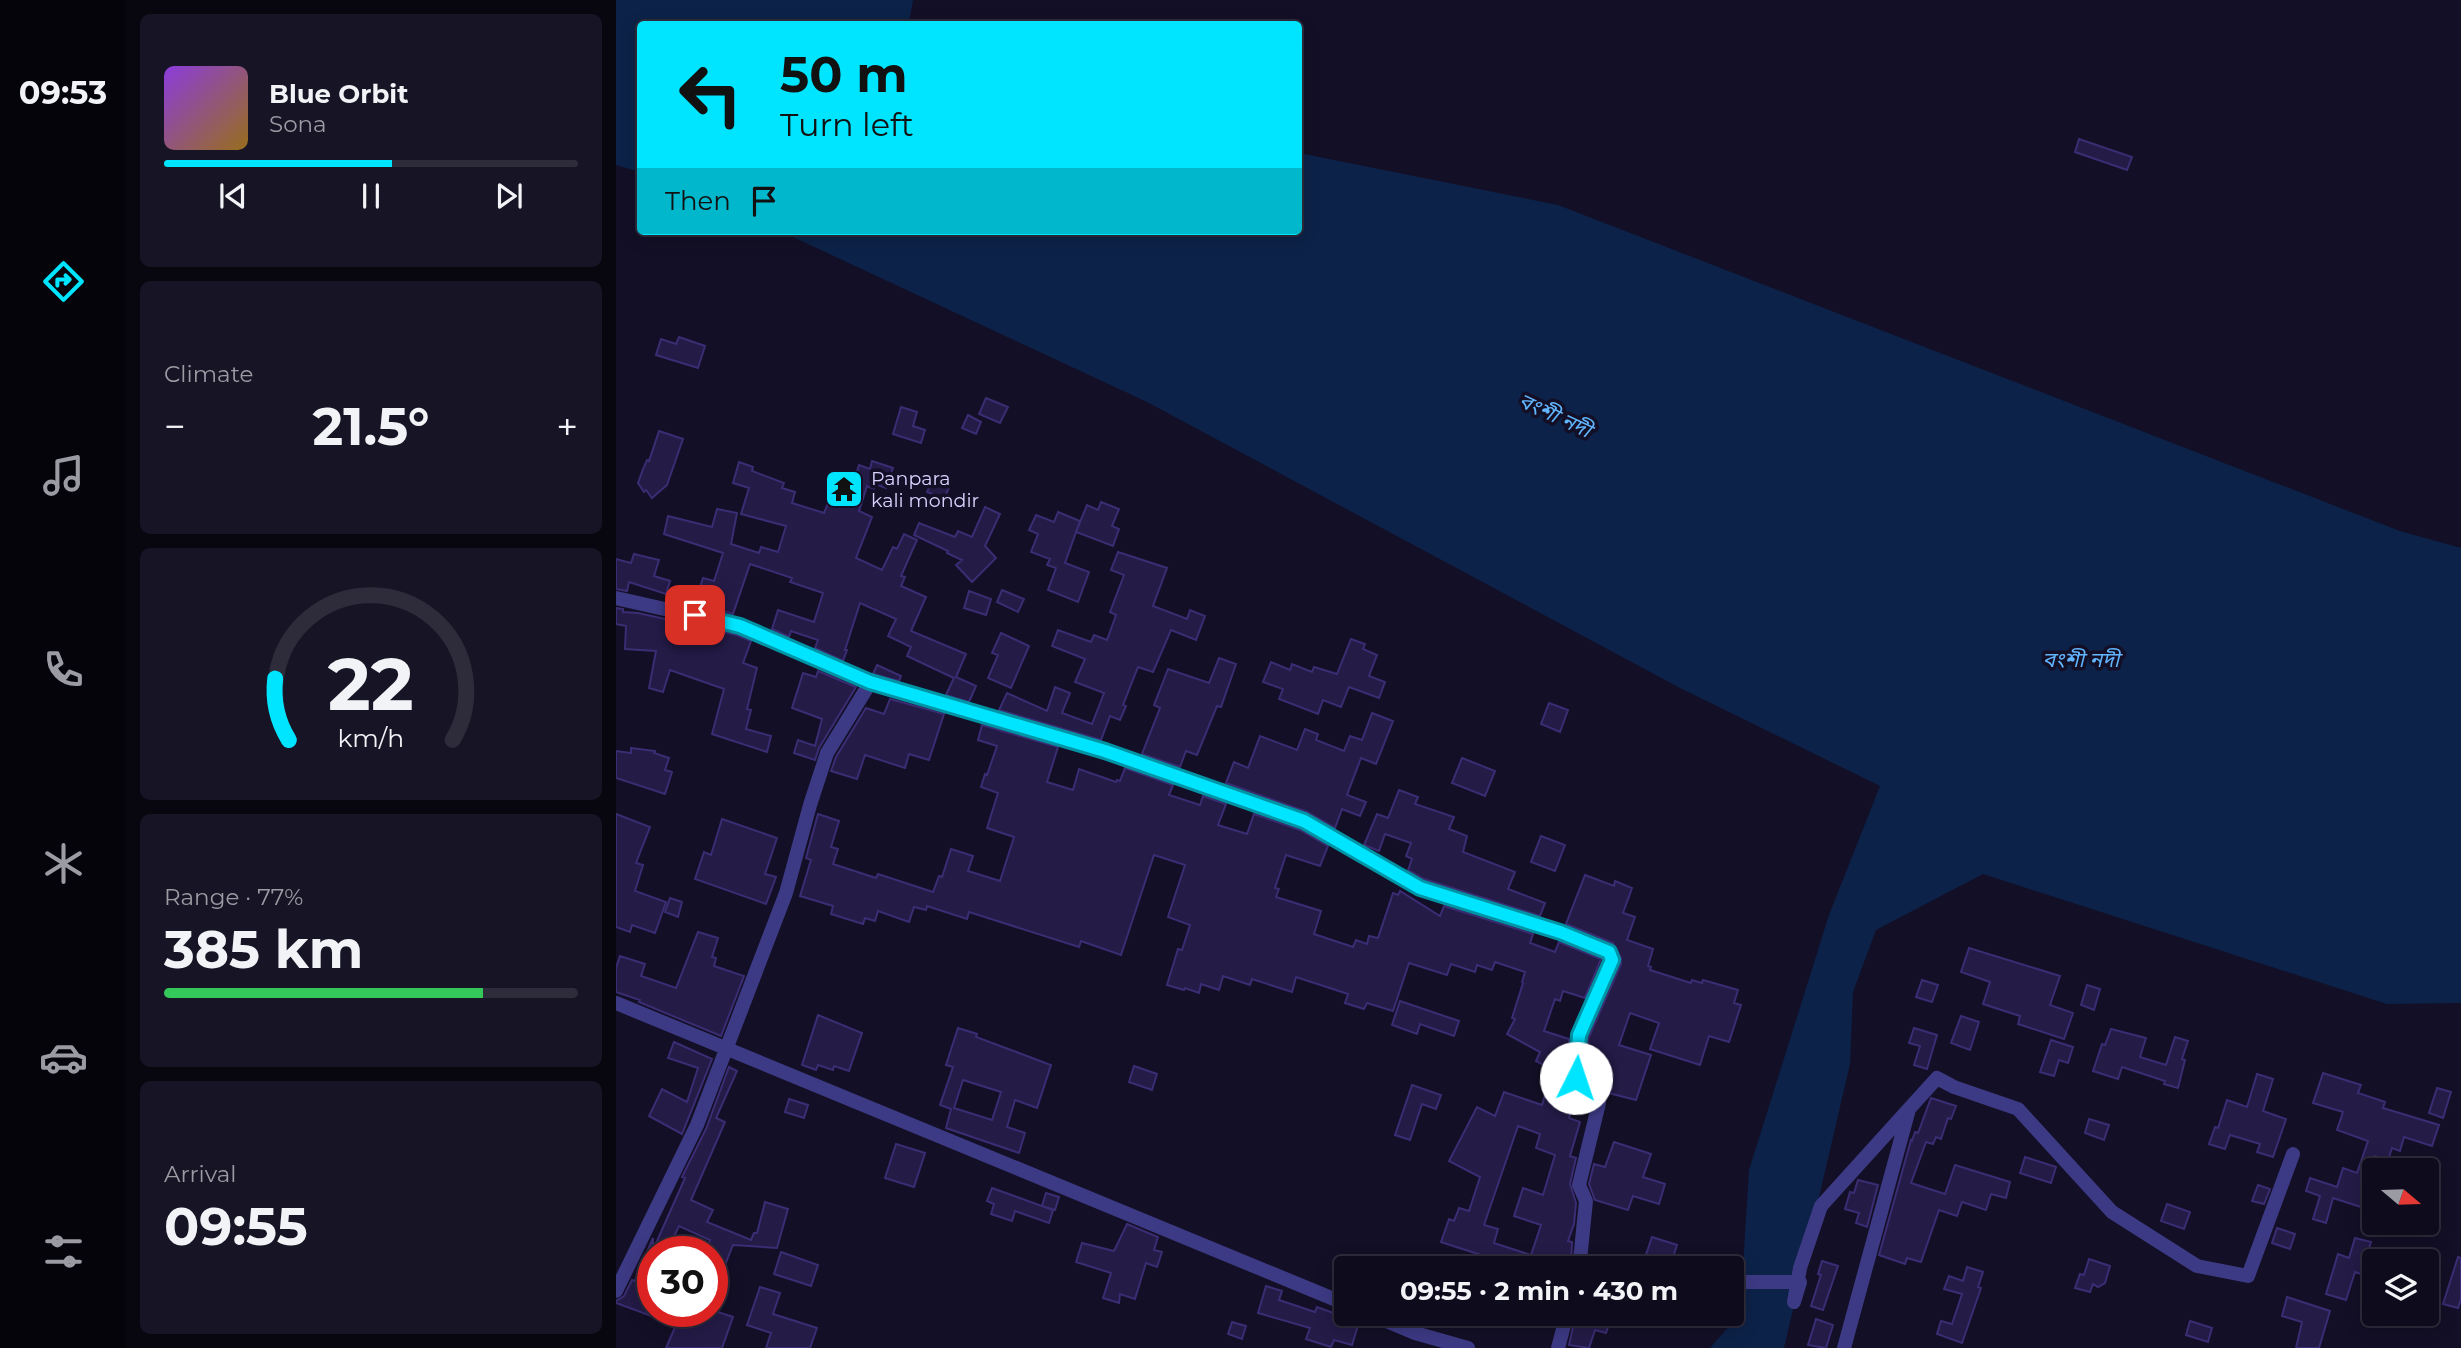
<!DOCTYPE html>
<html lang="en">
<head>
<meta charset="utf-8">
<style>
  body { margin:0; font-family:Montserrat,"Noto Sans Bengali",sans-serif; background:#171425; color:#f1f3f6; height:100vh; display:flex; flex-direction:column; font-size:26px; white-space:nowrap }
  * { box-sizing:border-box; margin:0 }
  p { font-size:23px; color:#9b9ba3 }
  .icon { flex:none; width:38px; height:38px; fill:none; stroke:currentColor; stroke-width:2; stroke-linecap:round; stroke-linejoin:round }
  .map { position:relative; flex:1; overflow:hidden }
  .details { display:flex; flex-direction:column; gap:14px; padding:14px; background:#08060f; width:490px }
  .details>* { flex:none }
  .guide { position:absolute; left:21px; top:21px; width:665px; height:214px; border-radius:7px; box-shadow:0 4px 18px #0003,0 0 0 2px #2e2b3b; background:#00e5ff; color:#111; overflow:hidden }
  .needle { width:46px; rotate:109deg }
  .fabs { position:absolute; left:1746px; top:1158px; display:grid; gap:14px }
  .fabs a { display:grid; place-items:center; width:77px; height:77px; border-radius:7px; background:#0e0b1c; box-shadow:0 4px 18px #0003,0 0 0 2px #2e2b3b; font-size:35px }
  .speed { position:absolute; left:21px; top:1236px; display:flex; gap:14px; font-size:35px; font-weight:700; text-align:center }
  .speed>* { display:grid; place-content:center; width:91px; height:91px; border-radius:50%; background:#0e0b1c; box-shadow:0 4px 18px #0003,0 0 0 2px #2e2b3b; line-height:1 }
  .speed .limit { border:10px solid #d22; background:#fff; color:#111 }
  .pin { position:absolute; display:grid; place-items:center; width:60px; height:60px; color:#fff; margin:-30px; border-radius:14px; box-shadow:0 4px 10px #0006 }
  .me { position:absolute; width:77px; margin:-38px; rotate:4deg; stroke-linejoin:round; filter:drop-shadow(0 0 5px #0008) }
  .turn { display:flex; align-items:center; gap:24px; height:147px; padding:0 28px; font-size:32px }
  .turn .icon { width:91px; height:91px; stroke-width:2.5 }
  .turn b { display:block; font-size:49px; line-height:60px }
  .then { display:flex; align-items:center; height:66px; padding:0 28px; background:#0003; gap:14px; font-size:26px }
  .big { font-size:52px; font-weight:700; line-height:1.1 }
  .details .card { flex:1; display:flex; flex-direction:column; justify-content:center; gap:10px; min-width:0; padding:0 24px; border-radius:10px; background:#171425 }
  .details .dial { align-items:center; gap:0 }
  .dial svg { height:182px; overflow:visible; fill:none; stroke:#2e2b3b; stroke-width:7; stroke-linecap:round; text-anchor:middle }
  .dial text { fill:#f1f3f6; stroke:none }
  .song { display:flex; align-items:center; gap:21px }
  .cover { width:84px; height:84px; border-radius:10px; background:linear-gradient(135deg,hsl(270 70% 55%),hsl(40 70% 35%)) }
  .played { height:7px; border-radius:4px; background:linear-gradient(90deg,#00e5ff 55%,#2e2b3b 55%) }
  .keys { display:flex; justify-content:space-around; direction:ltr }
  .heat { display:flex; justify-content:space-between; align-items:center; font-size:38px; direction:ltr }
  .charge { height:10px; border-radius:5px; background:linear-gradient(90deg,#34c759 77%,#2e2b3b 0) }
  .trip { position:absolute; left:718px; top:1256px; width:410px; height:70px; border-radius:7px; background:#0e0b1c; box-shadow:0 4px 18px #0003,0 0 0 2px #2e2b3b; font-weight:700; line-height:70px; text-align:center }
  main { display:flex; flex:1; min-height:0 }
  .dock { display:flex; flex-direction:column; width:126px; justify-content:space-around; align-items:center; background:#06040b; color:#9b9ba3 }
  .dock .icon { width:49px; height:49px }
  .dock .on { color:#00e5ff }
  .dock b { font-size:32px; color:#f1f3f6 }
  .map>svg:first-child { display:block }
  .water { fill:#0c2248 }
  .building { fill:#241b47; stroke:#3b2d73; stroke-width:2; fill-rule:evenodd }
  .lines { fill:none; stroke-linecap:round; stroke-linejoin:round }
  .street { stroke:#3d3a85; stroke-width:14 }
  .route-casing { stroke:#0095a6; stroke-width:18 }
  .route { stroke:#00e5ff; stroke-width:12 }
  .labels { text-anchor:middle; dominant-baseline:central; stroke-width:7; stroke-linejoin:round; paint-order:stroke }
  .poi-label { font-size:19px; fill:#d9d4ff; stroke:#130f26; text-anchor:start }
  .water-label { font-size:21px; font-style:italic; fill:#62b6ff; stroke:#130f26 }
</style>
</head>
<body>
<main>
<nav class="dock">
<b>09:53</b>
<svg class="icon on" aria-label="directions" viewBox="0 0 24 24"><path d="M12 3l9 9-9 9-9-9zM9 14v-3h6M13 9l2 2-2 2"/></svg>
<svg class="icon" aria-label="music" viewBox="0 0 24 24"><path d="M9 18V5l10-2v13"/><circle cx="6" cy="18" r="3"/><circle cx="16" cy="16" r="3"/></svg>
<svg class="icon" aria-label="phone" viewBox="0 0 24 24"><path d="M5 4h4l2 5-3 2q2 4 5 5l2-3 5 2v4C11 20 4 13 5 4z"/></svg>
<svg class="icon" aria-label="climate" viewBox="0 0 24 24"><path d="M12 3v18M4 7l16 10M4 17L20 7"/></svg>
<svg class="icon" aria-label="car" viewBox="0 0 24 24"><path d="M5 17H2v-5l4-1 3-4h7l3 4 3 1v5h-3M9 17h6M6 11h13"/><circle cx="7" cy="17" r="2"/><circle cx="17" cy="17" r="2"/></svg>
<svg class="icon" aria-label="filters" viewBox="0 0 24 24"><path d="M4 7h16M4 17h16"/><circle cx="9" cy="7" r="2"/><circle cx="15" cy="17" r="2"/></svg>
</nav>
<section class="details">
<div class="card">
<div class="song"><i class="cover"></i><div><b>Blue Orbit</b><p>Sona</p></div></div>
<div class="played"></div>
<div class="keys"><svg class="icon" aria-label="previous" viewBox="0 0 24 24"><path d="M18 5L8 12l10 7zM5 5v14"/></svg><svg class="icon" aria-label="pause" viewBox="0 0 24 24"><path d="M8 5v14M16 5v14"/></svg><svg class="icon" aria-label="next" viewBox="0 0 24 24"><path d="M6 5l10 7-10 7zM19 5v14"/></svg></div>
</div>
<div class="card"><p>Climate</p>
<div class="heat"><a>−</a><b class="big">21.5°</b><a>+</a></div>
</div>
<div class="card dial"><svg viewBox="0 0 100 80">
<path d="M14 69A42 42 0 1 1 86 69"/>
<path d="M14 69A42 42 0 0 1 8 42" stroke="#00e5ff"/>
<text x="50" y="56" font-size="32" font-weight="700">22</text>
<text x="50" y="72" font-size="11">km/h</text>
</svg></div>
<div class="card"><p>Range · 77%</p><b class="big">385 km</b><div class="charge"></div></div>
<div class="card"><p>Arrival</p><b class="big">09:55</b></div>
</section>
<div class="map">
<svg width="1845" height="1348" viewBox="0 0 1845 1348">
  <rect width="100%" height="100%" fill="#130f26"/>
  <!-- water -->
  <path class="water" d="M0 0H297L293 23 295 24H24V172L0 165Z
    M683 153 942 205 1784 531 1845 548V1003L1771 1004 1367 874 1260 930 1237 992 1234 1064 1168 1348H1094L1124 1314 1133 1170 1213 915 1264 786 1064 688 531 402 164 231H682Z"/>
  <!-- building -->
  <path class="building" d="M1463 139 1516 157 1511 170 1459 152Z
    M63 337 89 346 82 368 40 355 45 339 60 344Z
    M370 398 392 407 384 423 363 414Z
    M285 407 301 412 297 426 309 430 305 443 277 434Z
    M352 415 365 422 360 434 346 428Z
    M43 431 67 439 51 485 36 498 30 490 28 492 22 483 27 469 31 460 33 461Z
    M256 461 277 468 270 488 259 484 258 489 251 486 243 511 256 517 240 558 266 570 277 547 281 549 288 534 301 540 285 576 289 577 285 586 310 597 295 631 350 654 340 677 360 686 353 702 330 695 338 678 291 656 295 647 272 636 280 619 244 603 229 650H231L227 661 199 648 202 640 175 631 173 637 156 629 162 610 198 622 207 593 174 582 176 578 134 564 117 614 79 603 87 578 98 581 107 553 48 534 52 516 96 527 101 509 121 513 115 544 143 553 145 547 162 552 170 526 125 514 133 488 117 483 123 462 137 467 136 471 168 483 166 488 179 492 176 503 208 513 220 484 236 487 243 465 254 469Z
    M318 477 335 483 328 499 311 492Z
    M485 502 503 509 496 526 503 529 497 546 460 532 471 505 482 510Z
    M369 507 384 514 369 546 380 558 356 582 340 565 346 560 331 553 332 551 298 535 303 523 339 537 342 531 356 537Z
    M442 512 464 521 449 563 473 572 462 602 432 590 440 568 431 565 434 559 415 552 422 534 413 530 420 515 438 522Z
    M502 552 551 568 537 606 571 619 574 610 589 616 580 640 555 630 537 672 522 667 507 705 510 706 504 720 494 716 485 740 383 710 391 693 431 711 439 687 454 693 446 713 476 724 488 693 459 682 469 659 436 646 442 630 475 642 478 635 491 640 500 615 494 612 508 575 495 570Z
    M18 554 43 560 38 576 54 581 50 594 13 582 11 591 0 589V559L15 563Z
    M386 590 408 599 402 612 381 602Z
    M353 591 375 599 370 615 348 608Z
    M0 608 7 609V612L22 613 121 635 135 641 127 663 141 668 131 709 135 710 130 729 155 736 151 752 96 734 108 689 54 670 47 692 33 688 40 651 9 649 10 626 0 624Z
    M385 633 413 646 395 688 372 678 382 655 376 653Z
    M735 639 749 644 747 649 761 655 753 676 769 682 763 698 733 687 725 707 707 700 702 714 663 699 667 689 647 682 655 662 674 670 676 664 696 672 698 667 721 674Z
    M603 658 620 664 605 707 601 706 581 755 570 751 564 767 526 754 544 708 538 705 552 669 593 683Z
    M261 665 285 676 283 681 257 674Z
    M202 671 240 687 203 748 199 760 178 753 182 740 199 746 206 719 176 708 187 673 200 677Z
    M274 699 328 714 313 760 293 754 289 768 249 755 241 779 215 771 220 757 250 708 268 714Z
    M933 703 952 710 944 732 925 724Z
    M756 713 777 721 760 764 745 758 731 795 750 802 744 816 726 809 719 828 691 812 610 783 618 762 632 768 644 736 681 750 689 729 702 734 700 740 728 751 734 736 746 740Z
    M366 725 442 747 431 782 457 790 463 769 500 782 501 780 504 781 509 768 557 785 553 795 584 805 587 796 610 804 602 825 631 834 638 814 684 830 712 846 704 866 670 855 659 888 663 889 660 897 705 911 698 934 737 947 740 940 751 944 753 936 762 938 777 893 782 895 784 891 824 916 828 906 917 934 914 943 939 952 943 942 985 959 969 998 947 991 944 1001 939 999 928 1031 953 1039 951 1081 961 1093 953 1118 964 1122 954 1156 960 1158 954 1184 960 1203 958 1224 952 1241 956 1242 955 1263 960 1269H880L865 1264 868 1256 825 1242 833 1219 838 1221 843 1208 853 1211 864 1177 833 1161 861 1107 879 1116 888 1092 926 1105 937 1070 920 1061 924 1052 891 1034 899 1019 896 1018 907 983 906 982 909 972 879 962 876 970 861 965 859 972 835 964 831 975 793 963 777 1011 751 1003 748 1009 729 1003 732 994 680 977 676 992 636 979 634 985 607 976 603 990 585 984 583 993 569 988 568 990 551 985 562 949 566 950 574 925 552 917 569 865 538 855 505 955 465 941 463 947 353 912 351 919 311 906 310 910 298 907 293 922 262 911 259 921 249 918 247 924 215 914 217 906 184 896 195 860 190 858 202 814 223 821 215 847 222 849 217 864 260 878 262 874 317 892 323 876 326 877 335 849 357 856 352 871 384 881 398 837 371 828 382 793 365 787 369 774 371 775 381 746 362 740ZM902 1126 924 1134 920 1148 939 1155 927 1195 907 1188 898 1216 925 1225 915 1255 878 1243 882 1229 868 1225Z
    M15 748 39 751 38 753 53 758 49 770 56 772 49 794 0 778V751L15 753Z
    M846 758 879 771 869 796 836 783Z
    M783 790 802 797 799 804 838 817 833 829 851 836 847 852 899 872 892 889 929 903 924 916 808 879 792 870 796 859 790 856 795 843 769 834 763 851 748 845 761 814 772 818Z
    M0 814 34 827 20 863 27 865 19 891 50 902 39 933 16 925 14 932 0 927Z
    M106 819 161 838 149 874 160 877 150 904 79 879 88 852 95 855Z
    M925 836 949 845 939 871 915 862Z
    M969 875 998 886 999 881 1016 888 1007 913 1019 917 1011 940 1037 949 1032 966 1035 967 1034 970 1075 983 1076 980 1086 983 1087 980 1122 990 1118 1003 1125 1005 1113 1042 1093 1036 1084 1065 1034 1049 1043 1023 1014 1013 1003 1045 1035 1055 1020 1100 985 1091 970 1075 972 1039 1005 964V958L997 943 950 924Z
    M54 898 66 902 62 917 49 912Z
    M82 932 102 938 96 957 100 958 98 966 128 976 105 1036 23 1002 24 1000 0 992V968L4 956 29 964 25 976 60 988Z
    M1353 948 1444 976 1434 1005 1457 1013 1448 1039 1402 1024 1404 1016 1367 1004 1374 982 1345 972Z
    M1306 980 1322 985 1316 1002 1300 997Z
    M1471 985 1484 989 1478 1010 1465 1005Z
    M784 1001 843 1021 838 1036 804 1024 801 1034 776 1025Z
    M202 1015 246 1033 233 1071 218 1066 217 1070 202 1065 200 1070 186 1065Z
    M1345 1016 1363 1022 1354 1050 1335 1043Z
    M342 1028 361 1034 360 1037 435 1065 421 1108 399 1100 391 1127 409 1133 403 1153 330 1128 335 1109 324 1105 337 1067 330 1065ZM347 1080 385 1092 376 1120 338 1108Z
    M1298 1028 1321 1035 1311 1069 1298 1065 1304 1046 1293 1043Z
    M1495 1029 1530 1038 1524 1057 1550 1065 1559 1037 1572 1041 1566 1059 1569 1060 1562 1088 1548 1084 1549 1081 1506 1067 1502 1079 1477 1071 1486 1044 1489 1045Z
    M1435 1040 1457 1047 1452 1063 1443 1060 1438 1076 1424 1072Z
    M58 1042 96 1059 66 1134 33 1116 46 1089 71 1102 82 1068 52 1058Z
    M518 1066 541 1074 536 1090 513 1082Z
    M113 1067 121 1071 100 1118 109 1122 75 1200 97 1210 91 1222 135 1240 138 1233H141L149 1202 172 1209 161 1248 117 1245 97 1295 96 1251H90L94 1240 63 1226 51 1251H37V1311H99L117 1317 106 1348H50L60 1325 0 1303V1301L8 1296 16 1280 19 1281 37 1238V1250L69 1178 66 1177 90 1129Z
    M1707 1073 1745 1085 1742 1093 1769 1102 1767 1108 1823 1125 1816 1146 1788 1137 1784 1151 1776 1148 1772 1160 1759 1156V1186L1751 1209 1717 1198 1710 1223 1697 1219 1704 1196 1690 1191 1694 1178 1721 1187 1727 1168 1741 1173 1752 1141 1721 1130 1727 1112 1697 1103Z
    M1641 1074 1657 1079 1647 1111 1670 1119 1657 1157 1641 1152 1644 1144 1614 1135 1609 1149 1593 1144 1599 1127 1602 1128 1611 1100 1631 1107Z
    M796 1085 825 1095 820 1109 806 1104 794 1140 779 1135Z
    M1821 1088 1835 1092 1827 1118 1813 1113Z
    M1315 1098 1340 1106 1335 1119 1332 1118 1325 1139 1320 1137 1317 1144 1310 1142 1295 1183 1329 1194 1339 1165 1394 1182 1390 1198 1375 1194 1370 1210 1346 1202 1341 1216 1323 1210 1305 1262 1291 1258 1289 1264 1263 1255 1295 1140 1296 1141 1299 1132 1302 1133Z
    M173 1099 192 1105 188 1118 169 1112Z
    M1473 1119 1493 1125 1488 1140 1469 1133Z
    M998 1142 1035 1154 1027 1177 1049 1184 1043 1204 1017 1196 1012 1210 979 1200 973 1184 978 1164 989 1167Z
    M280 1144 309 1153 298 1187 269 1178Z
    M1409 1157 1440 1167 1435 1183 1404 1173Z
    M1242 1180 1262 1185 1251 1227 1240 1223 1243 1213 1229 1209 1234 1192 1238 1193Z
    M1642 1185 1654 1189 1648 1204 1636 1201Z
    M376 1188 437 1210 433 1223 399 1211 396 1221 375 1214 378 1204 371 1201Z
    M430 1193 443 1197 439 1210 426 1206Z
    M1551 1204 1574 1212 1568 1229 1545 1221Z
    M511 1224 542 1237 538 1250 546 1252 541 1267 530 1263 519 1299 504 1294 503 1303 487 1298 495 1273 460 1262 466 1243 498 1251Z
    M1661 1228 1679 1234 1674 1249 1656 1243Z
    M1036 1237 1061 1245 1053 1269H1025Z
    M1739 1238 1755 1242 1745 1274 1739 1272 1730 1300 1710 1294 1722 1254 1733 1258Z
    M165 1252 202 1265 195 1286 158 1274Z
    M1842 1257 1845 1258V1299L1842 1308 1827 1304Z
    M1473 1259 1494 1266 1489 1283 1482 1287 1477 1284 1474 1292 1459 1288 1464 1274 1468 1275Z
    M1206 1261 1222 1266 1207 1310 1195 1306 1205 1275 1202 1274Z
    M1351 1267 1367 1272 1362 1287 1365 1288 1346 1343 1321 1334 1325 1321 1336 1324 1346 1294 1328 1289 1333 1276 1347 1281Z
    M650 1286 666 1291 663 1300 699 1312 701 1307 743 1322 736 1345 718 1340 715 1347 690 1339 694 1328 642 1313Z
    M144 1287 164 1293 157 1314 201 1328 194 1348H150L155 1333 131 1325Z
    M1671 1297 1714 1311 1703 1348H1680L1686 1322 1666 1316Z
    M960 1314H996L990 1333 979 1330 973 1348 953 1345Z
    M1200 1319 1217 1325 1210 1348 1192 1345Z
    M1574 1321 1596 1328 1592 1342 1570 1335Z
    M616 1322 630 1326 626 1339 612 1334Z"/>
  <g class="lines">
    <!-- street -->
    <path class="street" d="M0 598 124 626 254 683 489 751 688 821 804 888 944 932 993 952 996 960 963 1035 960 1078 983 1103 963 1185 970 1201 964 1260 996 1269
      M0 1003 730 1304
      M1115 1282H1184L1178 1302 1184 1268 1205 1206 1321 1078 1338 1087 1402 1109 1496 1212 1581 1266 1632 1276 1677 1154
      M0 1291 81 1125 170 893 194 805 211 753 254 683
      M754 1314 799 1333 852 1348
      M942 1348 951 1314
      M1228 1348 1292 1113"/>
  </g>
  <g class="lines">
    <defs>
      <path id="route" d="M79 615 124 626 254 682 489 751 688 821 804 888 944 932 993 952 996 960 963 1035 960 1078"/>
    </defs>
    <!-- route casing -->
    <use href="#route" class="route-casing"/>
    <!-- route -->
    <use href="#route" class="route"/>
  </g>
  <!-- icons -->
  <defs>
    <symbol id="temple-square" viewBox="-11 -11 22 22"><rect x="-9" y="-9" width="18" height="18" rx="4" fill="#00e5ff" stroke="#130f26"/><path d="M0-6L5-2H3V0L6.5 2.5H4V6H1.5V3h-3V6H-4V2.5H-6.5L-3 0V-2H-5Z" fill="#111"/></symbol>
  </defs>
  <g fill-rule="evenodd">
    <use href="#temple-square" x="206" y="467" width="44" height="44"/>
  </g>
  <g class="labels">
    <!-- poi labels -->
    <g class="poi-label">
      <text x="255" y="478">Panpara<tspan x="255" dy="22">kali mondir</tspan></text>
    </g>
    <!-- water labels -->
    <g class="water-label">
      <text transform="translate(939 415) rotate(25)">বংশী নদী</text>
      <text x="1465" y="659">বংশী নদী</text>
    </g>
  </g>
</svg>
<div class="fabs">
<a><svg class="needle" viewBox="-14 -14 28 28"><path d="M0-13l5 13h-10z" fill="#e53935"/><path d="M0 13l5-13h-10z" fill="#9b9ba3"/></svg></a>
<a><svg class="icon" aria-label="layers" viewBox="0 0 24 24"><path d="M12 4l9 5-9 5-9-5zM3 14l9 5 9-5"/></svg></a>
</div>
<div class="speed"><div class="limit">30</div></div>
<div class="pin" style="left:79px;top:615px;background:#d93025"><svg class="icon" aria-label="arrive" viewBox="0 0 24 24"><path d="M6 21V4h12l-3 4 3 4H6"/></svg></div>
<svg class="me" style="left:960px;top:1078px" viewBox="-20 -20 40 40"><circle r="19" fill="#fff"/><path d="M0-13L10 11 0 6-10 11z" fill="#00e5ff"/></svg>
<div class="trip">09:55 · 2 min · 430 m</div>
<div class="guide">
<div class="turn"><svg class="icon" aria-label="left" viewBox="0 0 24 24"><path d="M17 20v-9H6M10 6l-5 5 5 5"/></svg><div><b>50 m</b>Turn left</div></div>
<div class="then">Then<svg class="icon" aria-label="arrive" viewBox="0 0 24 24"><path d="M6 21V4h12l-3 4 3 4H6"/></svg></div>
</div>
</div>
</main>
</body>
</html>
